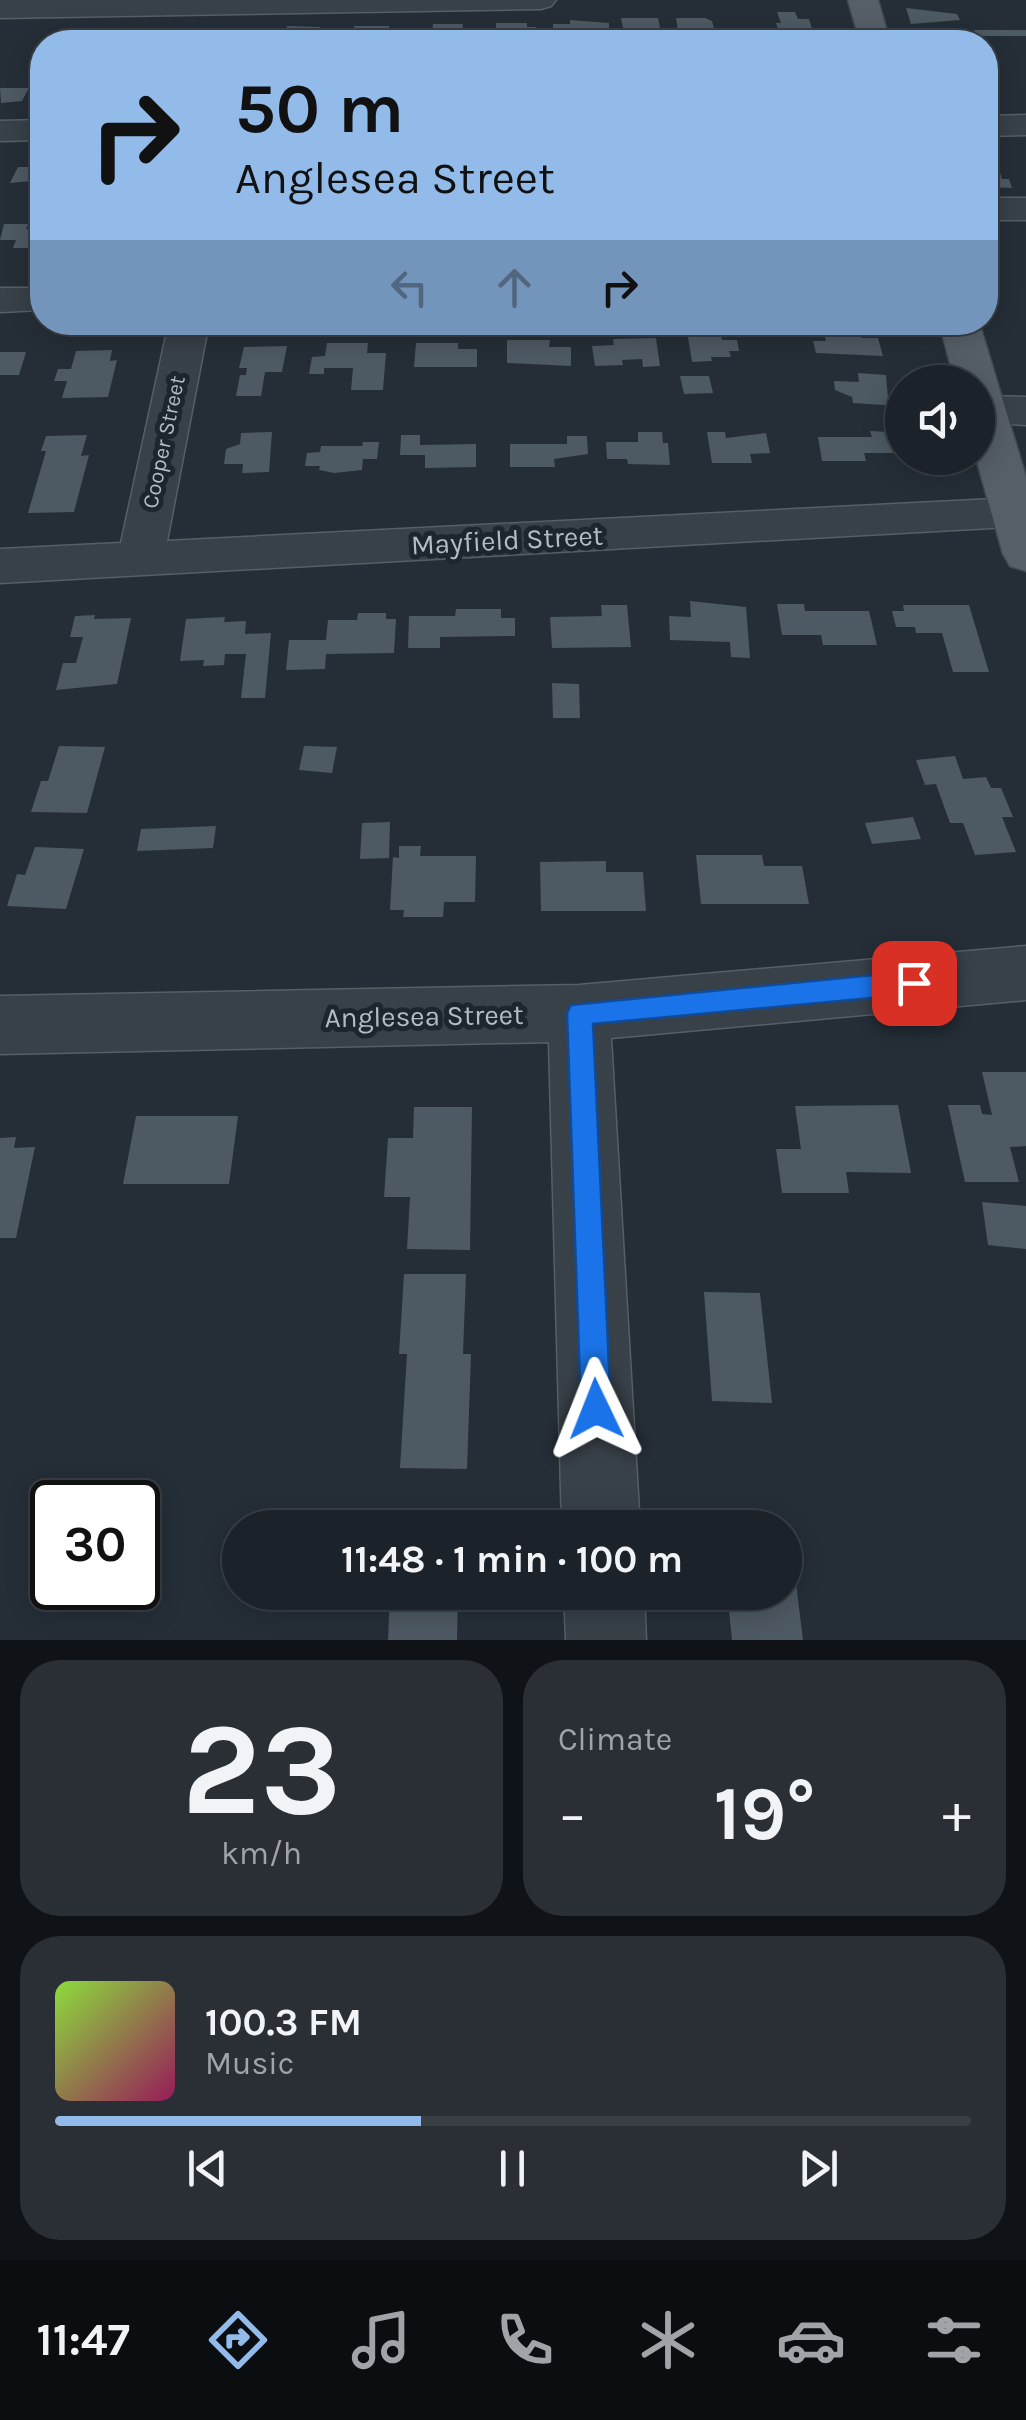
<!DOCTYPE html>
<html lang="en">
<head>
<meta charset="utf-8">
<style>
  body { margin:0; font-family:Karla,sans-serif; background:#292f35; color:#f1f3f6; height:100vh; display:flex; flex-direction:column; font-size:38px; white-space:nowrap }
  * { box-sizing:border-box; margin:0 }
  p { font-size:32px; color:#a0a4a8 }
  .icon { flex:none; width:55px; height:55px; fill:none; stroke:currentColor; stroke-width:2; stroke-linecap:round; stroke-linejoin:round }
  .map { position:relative; height:1640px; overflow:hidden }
  .sheet { display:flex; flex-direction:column; gap:20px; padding:20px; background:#0f1317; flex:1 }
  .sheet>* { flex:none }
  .banner { position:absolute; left:30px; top:30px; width:968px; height:305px; border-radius:40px; box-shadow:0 5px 25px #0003,0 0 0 2px #3a3f46; background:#92bbea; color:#111; overflow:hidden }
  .fabs { position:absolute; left:885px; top:365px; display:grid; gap:20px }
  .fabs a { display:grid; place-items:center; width:110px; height:110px; border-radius:50%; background:#1c2229; box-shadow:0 5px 25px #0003,0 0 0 2px #3a3f46; font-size:50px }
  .speed { position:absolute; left:30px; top:1480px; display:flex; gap:20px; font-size:50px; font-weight:700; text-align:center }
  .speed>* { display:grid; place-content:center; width:130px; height:130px; border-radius:50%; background:#1c2229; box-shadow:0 5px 25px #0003,0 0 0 2px #3a3f46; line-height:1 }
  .speed .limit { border:5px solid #111; border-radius:15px; background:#fff; color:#111 }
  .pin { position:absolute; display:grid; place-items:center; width:85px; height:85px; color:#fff; margin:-42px; border-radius:20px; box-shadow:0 5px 15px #0006 }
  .me { position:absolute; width:110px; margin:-55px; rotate:358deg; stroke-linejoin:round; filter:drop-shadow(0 0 8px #0008) }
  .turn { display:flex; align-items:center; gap:35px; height:210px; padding:0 40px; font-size:45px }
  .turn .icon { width:130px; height:130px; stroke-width:2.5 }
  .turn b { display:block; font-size:70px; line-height:85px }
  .lanes { display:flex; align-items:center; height:95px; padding:0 40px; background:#0003; justify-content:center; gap:50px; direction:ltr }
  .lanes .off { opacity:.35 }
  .big { font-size:75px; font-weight:700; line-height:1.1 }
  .sheet .tile { flex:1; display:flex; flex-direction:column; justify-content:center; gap:15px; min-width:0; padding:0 35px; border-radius:40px; background:#292f35 }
  .sheet .dial { align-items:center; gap:0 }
  .dial b { font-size:130px; line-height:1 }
  .song { display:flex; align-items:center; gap:30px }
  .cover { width:120px; height:120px; border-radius:15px; background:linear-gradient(135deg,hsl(90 70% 55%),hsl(330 70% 35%)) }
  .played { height:10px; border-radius:5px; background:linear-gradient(90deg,#92bbea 40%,#3a3f46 40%) }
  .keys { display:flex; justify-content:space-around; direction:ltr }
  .heat { display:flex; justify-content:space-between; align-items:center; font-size:55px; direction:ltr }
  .sheet .tiles { flex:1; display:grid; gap:20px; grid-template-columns:1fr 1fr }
  .tile:last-child { grid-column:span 2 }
  .trip { position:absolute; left:222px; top:1510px; width:580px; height:100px; border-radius:50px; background:#1c2229; box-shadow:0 5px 25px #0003,0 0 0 2px #3a3f46; font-weight:700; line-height:100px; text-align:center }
  .dock { display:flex; height:160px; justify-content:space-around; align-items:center; background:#0b0e10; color:#a0a4a8 }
  .dock .icon { width:70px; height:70px }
  .dock .active { color:#92bbea }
  .dock b { font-size:45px; color:#f1f3f6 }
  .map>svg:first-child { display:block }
  .building { fill:#4d5963 }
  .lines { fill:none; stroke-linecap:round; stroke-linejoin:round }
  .minor-casing { stroke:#565e66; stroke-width:3 }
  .major-casing { stroke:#414951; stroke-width:3 }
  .minor { fill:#384048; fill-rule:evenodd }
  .major { fill:#565f68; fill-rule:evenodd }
  .route { fill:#1a73e8; stroke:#114b97; stroke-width:2.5 }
  .labels { text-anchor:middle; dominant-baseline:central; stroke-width:10; stroke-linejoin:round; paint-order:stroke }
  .far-street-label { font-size:22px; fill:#b3bbc4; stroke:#1d252d }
  .street-label { font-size:28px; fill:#b3bbc4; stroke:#1d252d }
</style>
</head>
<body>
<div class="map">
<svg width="1026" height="1640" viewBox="0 0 1026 1640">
  <rect width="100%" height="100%" fill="#252e37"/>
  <!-- building -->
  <path class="building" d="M906 8 957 14 960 20 911 24Z
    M777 12H795L798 19H809L813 32H779L776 23H781Z
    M621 18H658L661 33H624Z
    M676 18H705L712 21 714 28 678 32Z
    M570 20 609 23V35H586V39L553 36V24H570Z
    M496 23H527V27H536L537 32 498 34V39H483V29H496Z
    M433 24H463L462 35H442V42H416L417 35H432Z
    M287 26 320 27 319 30H332L329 40 276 37 278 31H286Z
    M354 26H389V30H395L394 37H353Z
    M168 28H199L196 40 190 42H147L150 35H165Z
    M122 30 129 32 126 42H83L87 31Z
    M974 30H1026V36H976Z
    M0 88H29L22 101 1 103Z
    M985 151H993L1002 179H1009L1012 188 987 187Z
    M39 159H42V180L10 183 18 167H35Z
    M4 224H28L26 229H42V248H13L16 240H0Z
    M824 333H860L862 338H878L883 356 816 353 813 341H826Z
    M721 336 722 340H737L739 351H729L731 357H711L712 361 692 362 688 337Z
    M656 338 660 366 643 367 642 359 622 360 623 365 595 366 592 346 614 345 613 339Z
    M507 340H550L549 347H571V366L507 363Z
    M327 343H368L367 353H386L383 390H351L353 368H324V374H309L312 357 325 356Z
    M416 343H458V349H477V367H414Z
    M287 346 282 372H265L261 396H236L240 375H246L247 368H239L244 347Z
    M112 350 110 361 117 360 108 397 62 398 67 381H54L58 369H71L76 351Z
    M0 352H26L19 375H0Z
    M858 373 886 375 888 397H897L899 406 853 403 852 397 835 390 834 381 859 382Z
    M680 376H709L713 393 684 394Z
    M870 431 888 432 893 453H864L866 461H822L818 437H872Z
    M272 432 269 472 242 473 243 464H224L226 449 240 444 241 433Z
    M638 432H662L663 443H668L670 465 628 464 627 459H607L606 442H638Z
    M707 432H725L726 438 766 433 770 453 750 454 752 463H712Z
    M87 435 81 456 89 455 74 512 28 513 46 451H41L46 436Z
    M401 435H420V445L476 444V467L425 468V455H400Z
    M567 436H587L588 454 554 459 555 467H510V444H567Z
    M363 442H379L377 459H363L362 470 334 473 319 470 320 466H305L307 453 320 452 321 446H362Z
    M690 601 746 607 750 658 731 657 730 642 670 640 669 616 691 617Z
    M777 604H804L805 611H869L877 645H823L821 635H782Z
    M601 605H627L631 647 552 648 550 617 602 616Z
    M903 605H969L989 672H953L942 633H916L915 627H896L892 611H904Z
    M456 609H501V618H515V636L440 637V648H408L409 616H455Z
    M358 613H386V619H396L394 653 326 654 325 669 286 670 289 640H326L328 620H357Z
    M95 615 94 619 131 618 117 684 56 690 63 663H76L83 637H70L75 616Z
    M225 617 224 622 246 621 245 634 271 633 265 698H241L246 654H225L224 665 203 666 204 660 180 661 186 619Z
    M552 683 579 684 580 718H553Z
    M59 746 105 747 87 813 31 812 41 781H48Z
    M304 746 337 747 332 773 299 770Z
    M955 756 963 779 986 777 991 788H1001L1013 817H1002L1016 852 975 855 963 823H950L936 784 925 785 916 760Z
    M913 817 921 839 872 844 865 823Z
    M390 822 389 858 360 859 362 823Z
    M216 826 213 848 137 851 141 829Z
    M399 846H421L420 856H476L475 902H444L443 917H403L404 910H390L393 857 399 858Z
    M35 847 84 849 66 909 7 906 17 874 25 875Z
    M696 855H762L764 866H802L809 904H701Z
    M606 861V872H643L646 911H541L540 862Z
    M982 1072H1026V1146L1010 1147 1019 1182H965L948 1105H980L982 1114 992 1115Z
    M898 1105 911 1173 846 1172 849 1193H782L776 1149H801L795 1106Z
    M414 1107H472L470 1250 407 1249 410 1197H384L388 1138H413Z
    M136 1116H238L229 1184H123Z
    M16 1137 14 1148 35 1147 16 1238H0V1138Z
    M982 1202 1026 1206V1249L988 1245Z
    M404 1274H466L463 1354H471L467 1469 400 1468 407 1354H399Z
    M704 1292 760 1293 772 1403 712 1401Z
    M785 1543H791L803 1640H732L727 1592H785Z
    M390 1592H458L457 1640H388Z"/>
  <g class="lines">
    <defs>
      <path id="minor" d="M0 0H556L551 6 541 9 0 18Z
        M1026 115V135L985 136V116Z
        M42 120V140L0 141V121Z
        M985 198H1026V220H985Z
        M0 288H42V310L0 312Z
        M169 322H209L167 541 1014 498 1026 502V526L0 583V549L121 543Z
        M984 396 1026 397V425L978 422V398Z
        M1026 946V1000L611 1038 640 1528H562L549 1042 0 1054V996L579 985Z
        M564 1592H644L646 1640H566Z"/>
      <path id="major" d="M848 0H878L890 42H860Z
        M939 322H979L1026 477V571L1010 566 1003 554 976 458 978 382H955Z"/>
    </defs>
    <!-- minor casing -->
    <use href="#minor" class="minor-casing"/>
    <!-- major casing -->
    <use href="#major" class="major-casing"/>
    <!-- minor -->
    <use href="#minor" class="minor"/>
    <!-- major -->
    <use href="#major" class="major"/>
  </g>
  <!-- route -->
  <path class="route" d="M914 971 923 975 927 983 923 991 914 994 593 1024 611 1409 607 1420 596 1424 585 1420 581 1409 567 1013 571 1005Z"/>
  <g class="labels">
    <!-- far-street labels -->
    <g class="far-street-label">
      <text transform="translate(164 442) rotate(-78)">Cooper Street</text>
    </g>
    <!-- street labels -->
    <g class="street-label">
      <text transform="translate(507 540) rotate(-3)">Mayfield Street</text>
      <text transform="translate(424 1016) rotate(-1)">Anglesea Street</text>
    </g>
  </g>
</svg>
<div class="fabs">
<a><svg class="icon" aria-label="sound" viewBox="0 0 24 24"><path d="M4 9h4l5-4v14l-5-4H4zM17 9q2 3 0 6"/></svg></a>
</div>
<div class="speed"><div class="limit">30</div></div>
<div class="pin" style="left:914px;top:983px;background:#d93025"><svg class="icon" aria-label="arrive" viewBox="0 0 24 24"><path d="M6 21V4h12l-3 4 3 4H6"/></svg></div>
<svg class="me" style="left:596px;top:1409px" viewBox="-20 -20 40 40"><path d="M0-17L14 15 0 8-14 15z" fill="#1a73e8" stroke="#fff" stroke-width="4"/></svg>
<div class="trip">11:48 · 1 min · 100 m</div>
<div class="banner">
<div class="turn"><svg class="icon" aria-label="right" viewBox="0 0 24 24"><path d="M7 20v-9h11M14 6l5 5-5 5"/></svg><div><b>50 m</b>Anglesea Street</div></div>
<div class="lanes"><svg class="icon off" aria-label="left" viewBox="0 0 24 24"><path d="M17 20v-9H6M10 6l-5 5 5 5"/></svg><svg class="icon off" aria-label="ahead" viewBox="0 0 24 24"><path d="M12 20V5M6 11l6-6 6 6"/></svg><svg class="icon" aria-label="right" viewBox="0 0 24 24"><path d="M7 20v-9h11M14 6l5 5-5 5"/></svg></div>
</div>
</div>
<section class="sheet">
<div class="tiles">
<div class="tile dial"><b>23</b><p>km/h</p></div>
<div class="tile"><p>Climate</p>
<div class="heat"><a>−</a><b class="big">19°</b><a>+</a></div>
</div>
<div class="tile">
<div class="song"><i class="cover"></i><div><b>100.3 FM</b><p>Music</p></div></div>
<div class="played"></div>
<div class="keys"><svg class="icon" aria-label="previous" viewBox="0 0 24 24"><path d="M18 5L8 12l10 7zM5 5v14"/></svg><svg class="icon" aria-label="pause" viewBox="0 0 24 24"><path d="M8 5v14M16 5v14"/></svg><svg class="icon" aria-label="next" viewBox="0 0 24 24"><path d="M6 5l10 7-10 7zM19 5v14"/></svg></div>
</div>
</div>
</section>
<nav class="dock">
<b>11:47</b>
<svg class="icon active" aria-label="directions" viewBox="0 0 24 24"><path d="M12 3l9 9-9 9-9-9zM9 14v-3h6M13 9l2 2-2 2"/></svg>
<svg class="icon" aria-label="music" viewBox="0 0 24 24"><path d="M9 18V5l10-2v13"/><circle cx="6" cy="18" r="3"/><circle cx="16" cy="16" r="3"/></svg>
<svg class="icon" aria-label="phone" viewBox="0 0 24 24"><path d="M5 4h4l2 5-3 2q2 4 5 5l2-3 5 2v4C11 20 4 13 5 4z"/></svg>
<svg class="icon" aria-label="climate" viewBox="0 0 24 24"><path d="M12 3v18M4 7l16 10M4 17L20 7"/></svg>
<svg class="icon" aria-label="car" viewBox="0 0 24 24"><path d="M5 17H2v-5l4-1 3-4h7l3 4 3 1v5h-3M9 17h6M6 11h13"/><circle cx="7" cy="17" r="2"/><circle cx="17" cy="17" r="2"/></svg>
<svg class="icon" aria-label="filters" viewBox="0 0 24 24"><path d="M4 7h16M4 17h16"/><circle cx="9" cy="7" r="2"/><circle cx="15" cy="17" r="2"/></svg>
</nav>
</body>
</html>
